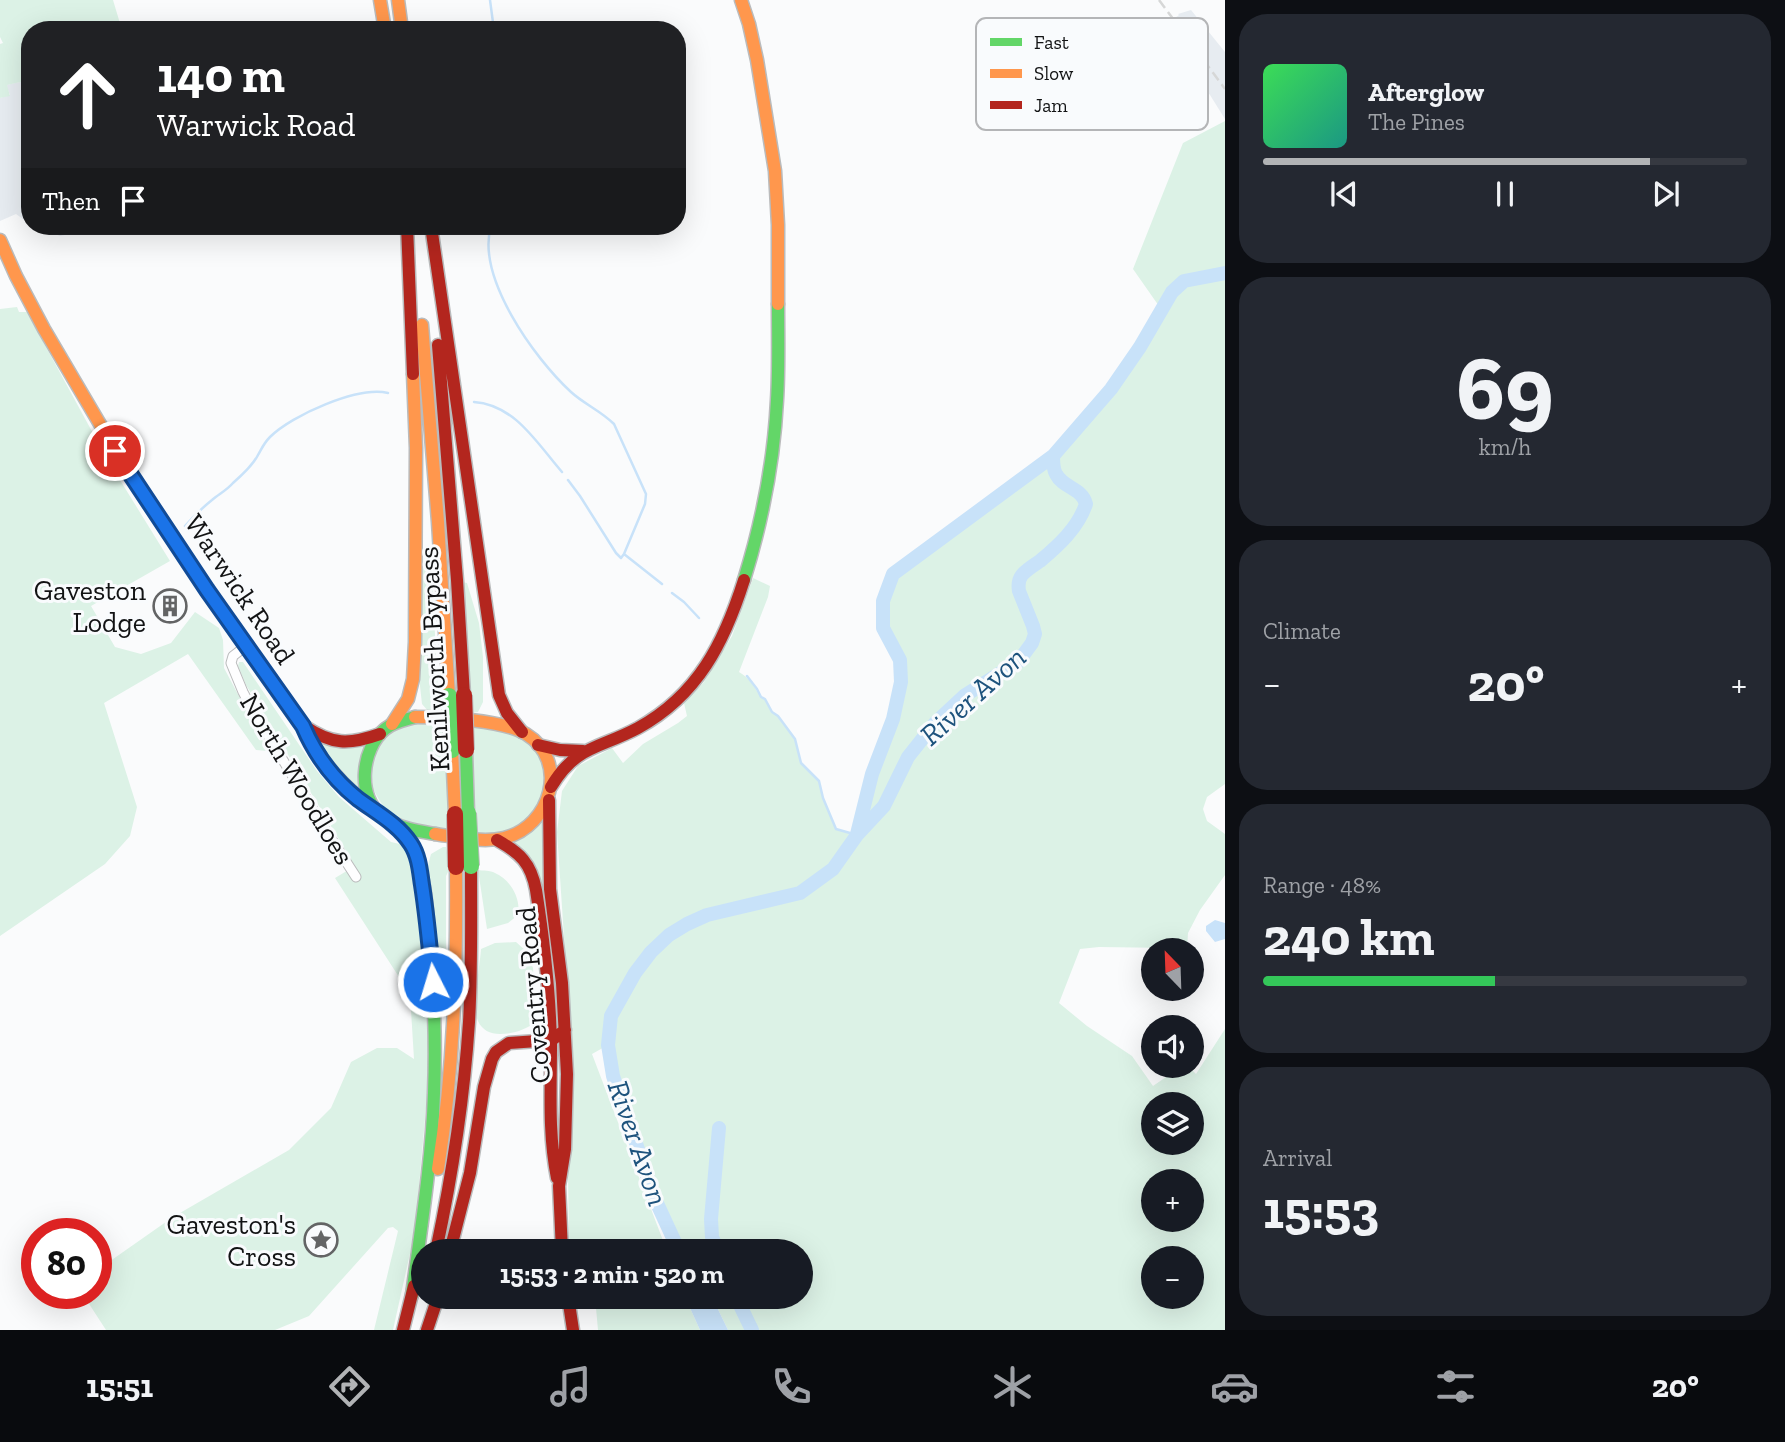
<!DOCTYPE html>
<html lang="en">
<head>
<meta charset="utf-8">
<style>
  body { margin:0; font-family:"Zilla Slab",serif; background:#242831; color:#f1f3f6; height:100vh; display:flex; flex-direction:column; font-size:26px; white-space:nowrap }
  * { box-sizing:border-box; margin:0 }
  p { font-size:23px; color:#9ea1a6 }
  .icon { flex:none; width:38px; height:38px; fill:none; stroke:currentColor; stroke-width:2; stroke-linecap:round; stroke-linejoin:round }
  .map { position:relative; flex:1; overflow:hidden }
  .drawer { display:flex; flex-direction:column; gap:14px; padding:14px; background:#0d0f14; width:560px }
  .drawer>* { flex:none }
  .hud { position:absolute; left:21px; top:21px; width:665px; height:214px; border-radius:28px; box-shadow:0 7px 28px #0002; background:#202124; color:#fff; overflow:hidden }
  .needle { width:46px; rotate:337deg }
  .buttons { position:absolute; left:1141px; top:938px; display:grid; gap:14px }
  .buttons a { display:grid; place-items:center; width:63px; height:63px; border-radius:50%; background:#171b24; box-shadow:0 7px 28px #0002; font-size:35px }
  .speed { position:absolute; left:21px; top:1218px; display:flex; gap:14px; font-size:35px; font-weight:700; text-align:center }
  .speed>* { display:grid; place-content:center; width:91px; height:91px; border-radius:50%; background:#171b24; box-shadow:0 7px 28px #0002; line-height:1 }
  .speed .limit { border:10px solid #d22; background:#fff; color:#111 }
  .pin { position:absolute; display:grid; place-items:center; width:60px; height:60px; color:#fff; margin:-30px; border:4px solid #fff; border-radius:50%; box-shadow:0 2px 7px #0007 }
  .me { position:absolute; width:77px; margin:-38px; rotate:355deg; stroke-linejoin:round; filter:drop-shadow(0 0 5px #0008) }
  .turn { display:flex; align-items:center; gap:24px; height:147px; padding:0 21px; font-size:32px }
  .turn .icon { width:91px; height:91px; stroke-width:2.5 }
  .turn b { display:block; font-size:49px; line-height:60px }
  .then { display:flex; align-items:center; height:66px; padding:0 21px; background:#0003; gap:14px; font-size:26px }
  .big { font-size:52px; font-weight:700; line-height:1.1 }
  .drawer .widget { flex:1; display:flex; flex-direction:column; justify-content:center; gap:10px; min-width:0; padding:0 24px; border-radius:28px; background:#242831 }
  .drawer .dial { align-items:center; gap:0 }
  .dial b { font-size:91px; line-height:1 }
  .song { display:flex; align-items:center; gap:21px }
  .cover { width:84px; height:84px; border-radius:10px; background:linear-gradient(135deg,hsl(130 70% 55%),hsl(170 70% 35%)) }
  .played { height:7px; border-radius:4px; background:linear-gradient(90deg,#b1b3b5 80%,#363941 80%) }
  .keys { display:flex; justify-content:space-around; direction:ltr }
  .heat { display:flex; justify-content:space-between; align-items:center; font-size:38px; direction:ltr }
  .charge { height:10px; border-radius:5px; background:linear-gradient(90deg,#34c759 48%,#363941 0) }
  .trip { position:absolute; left:411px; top:1239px; width:402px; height:70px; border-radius:35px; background:#171b24; box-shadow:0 7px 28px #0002; font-weight:700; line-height:70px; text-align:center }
  .menu { display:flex; height:112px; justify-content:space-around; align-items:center; background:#090b0e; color:#9ea1a6 }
  .menu .icon { width:49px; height:49px }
  .menu .active { color:#b1b3b5 }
  .menu b { font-size:32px; color:#f1f3f6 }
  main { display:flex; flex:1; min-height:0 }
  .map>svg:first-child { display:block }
  .built { fill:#e7ecf1 }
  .green { fill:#dcf2e6; fill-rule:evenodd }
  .water { fill:#c8e2f9 }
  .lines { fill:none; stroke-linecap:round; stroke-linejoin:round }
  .stream { stroke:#c8e2f9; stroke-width:2.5 }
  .river { stroke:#c8e2f9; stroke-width:14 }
  .street-casing { stroke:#babbbc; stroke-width:11 }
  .fast-casing { stroke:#babbbc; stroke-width:15 }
  .slow-casing { stroke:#babbbc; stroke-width:15 }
  .jam-casing { stroke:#babbbc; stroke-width:15 }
  .street { stroke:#fefeff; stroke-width:9 }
  .fast { stroke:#63d668; stroke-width:12 }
  .slow { stroke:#ff974d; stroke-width:12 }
  .jam { stroke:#b3261e; stroke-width:12 }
  .rail { stroke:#d6d7d7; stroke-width:2.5; stroke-dasharray:10 5; stroke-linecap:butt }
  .fast-bridge-casing { stroke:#babbbc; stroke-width:18; stroke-linecap:butt }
  .jam-bridge-casing { stroke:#babbbc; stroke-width:18; stroke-linecap:butt }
  .fast-bridge { stroke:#63d668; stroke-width:16 }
  .jam-bridge { stroke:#b3261e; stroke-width:16 }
  .route-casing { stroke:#114b97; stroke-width:18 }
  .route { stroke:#1a73e8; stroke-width:12 }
  .labels { text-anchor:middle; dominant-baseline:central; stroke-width:6; stroke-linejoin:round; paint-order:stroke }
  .street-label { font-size:28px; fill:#121314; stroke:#f9fbfd }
  .poi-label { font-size:28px; fill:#121314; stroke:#f9fbfd; text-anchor:end }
  .water-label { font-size:30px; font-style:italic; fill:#1e537d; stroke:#f9fbfd }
  .key { fill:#f9fbfd; stroke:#b4b5b7; stroke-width:2 }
  .key-label { font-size:19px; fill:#121314 }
</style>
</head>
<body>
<main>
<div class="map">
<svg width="1225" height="1330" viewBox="0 0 1225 1330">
  <rect width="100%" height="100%" fill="#fafbfc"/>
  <!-- built -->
  <path class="built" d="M1191 10 1225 52V119L1210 95 1163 31 1170 20 1171 21 1179 15 1178 14Z
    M30 80V224L16 214 0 221V98L10 95 6 85Z
    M34 226H90L91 230 60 236Z"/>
  <!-- green -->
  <path class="green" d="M0 0H113L122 30H30V80L7 85 10 96 0 98V44L3 43 0 37Z
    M1225 121V784L1207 797 1203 809 1207 821 1225 834V875L1200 910 1188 933 1187 950 1172 948 1099 947 1080 949 1059 1003 1087 1026 1132 1056 1153 1086 1182 1066H1188L1196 1074 1225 1029V1330H728L712 1297H802V1251H679L655 1199 628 1123 613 1076 608 1045 592 1054 667 1251H591L590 1242 577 1249 569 1244 568 1175 573 1072 557 832 562 791 578 766 612 748 623 763 643 744 678 723 687 716 684 703 704 682 732 636 753 578 770 586 768 597 739 672C750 678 754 687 761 697L765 699 772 712 778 716 795 739 801 763 819 781 823 798 836 829 857 835 872 774 893 719 901 682 900 660 883 628V601L893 574 1053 456 1111 389 1140 347 1161 309 1133 269 1183 143ZM1153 1104H1192V1143H1153ZM1153 1181H1192V1220H1153ZM1153 1258H1192V1297H1153Z
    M17 307 19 312H27L107 459 170 561 91 606 115 647 141 654 171 643 195 612 219 628 223 640 224 668 268 751 256 750 188 654 104 703 137 807 130 836 105 864 0 936V309Z
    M424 555 431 556 439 713 428 711 422 704 420 686 421 598Z
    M462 582 467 583 479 623 483 657V702L478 712 470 713Z
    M239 662H243L317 771 339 797 391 842 404 845 413 867 424 932 430 1063 415 1231 393 1330H374L398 1231 393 1227 388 1228 309 1316 275 1330H106L82 1293H96V1271L173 1217 289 1150 331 1108 351 1062 377 1048H397L414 1059 410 994 335 878 355 866 246 685 238 666Z
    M409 722 504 730 524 739 540 757 546 779 542 802 522 826 493 835 415 824 397 817 383 806 378 798 373 789 371 770 375 752 389 733Z
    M315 741 367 743 362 795 340 772Z
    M544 818 556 1011 541 896 510 842Z
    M443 847H446L450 868 446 876V960L435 959 427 869 431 854Z
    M478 870C483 871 490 870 495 873 511 880 521 899 518 915L508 923 487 929Z
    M516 942 526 951 533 968 536 1022C525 1030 513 1034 500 1034 490 1034 482 1030 478 1021 472 1008 480 965 481 949L495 943Z
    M595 1297H685L700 1330H598Z"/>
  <!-- water -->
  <path class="water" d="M1215 920 1225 923V939L1215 942 1206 931V926Z
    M685 1297H712L728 1330H700Z"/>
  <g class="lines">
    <!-- stream -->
    <path class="stream" d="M490 0 494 30
      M491 226C476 277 534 358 571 392 584 404 601 411 614 424L646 494 645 504 624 554
      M474 402C515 405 536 442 562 472
      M568 480 580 496 616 553 621 558 624 554 662 584
      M185 526C193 517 202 508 212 500 219 494 227 490 233 483 241 476 254 463 258 455 262 448 264 443 270 437 292 415 358 386 388 393
      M672 593 684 602 699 618
      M747 676 757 689 761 697 765 699 772 712 778 716 795 739 801 763 819 781 823 798 836 829 857 835"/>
    <!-- river -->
    <path class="river" d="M857 834 872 774 893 719 901 682 900 660 883 628V601L893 574 1053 456 1111 389 1140 347 1172 292 1184 281 1225 273
      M679 1251 655 1199 613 1076 608 1045 611 1016 635 973 651 952 669 935 687 924 707 915 800 893 833 869 857 835 884 806 908 757 935 723 964 696 1018 662 1032 643 1035 634 1033 626 1019 591C1018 585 1018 580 1022 575 1026 570 1034 565 1040 561 1058 546 1078 528 1086 504 1082 488 1063 488 1056 474 1053 469 1053 462 1053 456
      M718 1251 712 1237 711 1219 719 1128
      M736 1297 752 1330"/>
    <defs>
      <path id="street" d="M246 646 233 656 231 663 243 692 253 711 325 829 356 877"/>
      <path id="fast" d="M744 580C762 522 774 461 777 400 779 368 778 336 778 304
        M415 717C405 720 393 722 385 729 361 749 356 798 383 817 397 828 418 831 435 834
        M466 750 468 813
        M393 823C400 831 408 838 413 848 426 877 427 912 430 943 434 993 436 1042 434 1093 432 1160 421 1228 412 1295"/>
      <path id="slow" d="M380 0 385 30
        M398 0 402 30
        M741 0 749 24 757 60 775 171 778 225V304
        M0 240 16 276 44 329 127 470 213 599 304 727
        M422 325 438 522 449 696
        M415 717C442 717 504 720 526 734 570 761 551 827 504 838 483 843 456 837 435 834
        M392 724 408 699 413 679 415 642 416 448 413 374
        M452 750 455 814
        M438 1169C454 1069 457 968 456 867"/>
      <path id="jam" d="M407 226 413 374
        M431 226 499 695 507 713 522 732
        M438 345 457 580 464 695
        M304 726C332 745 349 745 380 734
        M304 727C320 762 344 787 374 810
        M538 745 560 750 583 751
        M551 787C576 745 599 749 638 728 698 695 724 643 744 580
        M549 800 550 889 562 983 567 1074 565 1149 559 1186 562 1251
        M497 840C520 853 531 863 536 890 544 941 550 993 551 1045 551 1090 548 1133 557 1178
        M436 1251C452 1176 464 1099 469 1022 472 970 471 918 471 866
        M450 1251 470 1173 484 1087 492 1059 496 1052 509 1043 552 1040 565 1030
        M568 1297 573 1330
        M403 1330 414 1286
        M427 1330 438 1297"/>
    </defs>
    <!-- street casing -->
    <use href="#street" class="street-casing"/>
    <!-- fast casing -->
    <use href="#fast" class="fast-casing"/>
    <!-- slow casing -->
    <use href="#slow" class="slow-casing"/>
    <!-- jam casing -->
    <use href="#jam" class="jam-casing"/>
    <!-- street -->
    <use href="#street" class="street"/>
    <!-- fast -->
    <use href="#fast" class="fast"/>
    <!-- slow -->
    <use href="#slow" class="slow"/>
    <!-- jam -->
    <use href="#jam" class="jam"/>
    <!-- rail -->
    <path class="rail" d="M1159 0 1225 89"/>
    <defs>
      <path id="fast-bridge" d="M449 696 452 750
        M468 813 471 866"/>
      <path id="jam-bridge" d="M464 695 466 750
        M455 814 456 867"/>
    </defs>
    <!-- fast-bridge casing -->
    <use href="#fast-bridge" class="fast-bridge-casing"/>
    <!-- jam-bridge casing -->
    <use href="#jam-bridge" class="jam-bridge-casing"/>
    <!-- fast-bridge -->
    <use href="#fast-bridge" class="fast-bridge"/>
    <!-- jam-bridge -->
    <use href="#jam-bridge" class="jam-bridge"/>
  </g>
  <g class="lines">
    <defs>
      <path id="route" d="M115 451 207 590 303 726C315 754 334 780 358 799 377 813 398 824 411 844 419 856 420 872 422 885 427 917 430 950 433 982"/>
    </defs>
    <!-- route casing -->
    <use href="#route" class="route-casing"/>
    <!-- route -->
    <use href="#route" class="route"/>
  </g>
  <!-- icons -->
  <defs>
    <symbol id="building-ring" viewBox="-11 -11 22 22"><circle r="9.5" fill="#f9fbfd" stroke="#636465" stroke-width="1.5"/><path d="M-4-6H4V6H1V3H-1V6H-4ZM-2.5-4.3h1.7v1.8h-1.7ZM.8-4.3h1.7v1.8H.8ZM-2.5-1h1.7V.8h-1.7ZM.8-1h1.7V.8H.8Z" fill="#636465"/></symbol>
    <symbol id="sight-ring" viewBox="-11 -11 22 22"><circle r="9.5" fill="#f9fbfd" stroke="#636465" stroke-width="1.5"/><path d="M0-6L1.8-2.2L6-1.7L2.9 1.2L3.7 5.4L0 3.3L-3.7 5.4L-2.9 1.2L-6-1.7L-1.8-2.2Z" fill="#636465"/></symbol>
  </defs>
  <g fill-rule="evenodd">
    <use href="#building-ring" x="151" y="587" width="38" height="38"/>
    <use href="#sight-ring" x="302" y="1221" width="38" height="38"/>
  </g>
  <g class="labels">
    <!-- street labels -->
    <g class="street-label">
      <text transform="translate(240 589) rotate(56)">Warwick Road</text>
      <text transform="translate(434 659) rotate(-93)">Kenilworth Bypass</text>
      <text transform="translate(297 779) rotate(59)">North Woodloes</text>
      <text transform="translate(533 995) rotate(-95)">Coventry Road</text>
    </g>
    <!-- poi labels -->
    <g class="poi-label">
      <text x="146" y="590">Gaveston<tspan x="146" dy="32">Lodge</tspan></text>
      <text x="296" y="1224">Gaveston's<tspan x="296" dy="32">Cross</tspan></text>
    </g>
    <!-- water labels -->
    <g class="water-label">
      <text transform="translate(973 696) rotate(-42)">River Avon</text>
      <text transform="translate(638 1143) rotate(71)">River Avon</text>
    </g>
  </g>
  <!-- legend -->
  <rect x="976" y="18" width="232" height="112" rx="10" class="key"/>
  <rect x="990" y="38" width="32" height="8" fill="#63d668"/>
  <rect x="990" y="69" width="32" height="9" fill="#ff974d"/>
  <rect x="990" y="101" width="32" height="8" fill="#b3261e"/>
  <g class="key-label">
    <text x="1034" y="49">Fast</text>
    <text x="1034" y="80">Slow</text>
    <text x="1034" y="112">Jam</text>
  </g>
</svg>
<div class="buttons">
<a><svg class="needle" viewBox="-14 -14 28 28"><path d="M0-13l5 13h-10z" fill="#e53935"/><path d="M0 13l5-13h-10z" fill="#9ea1a6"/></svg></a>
<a><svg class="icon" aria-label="sound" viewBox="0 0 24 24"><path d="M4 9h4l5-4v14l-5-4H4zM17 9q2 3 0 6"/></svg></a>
<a><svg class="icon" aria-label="layers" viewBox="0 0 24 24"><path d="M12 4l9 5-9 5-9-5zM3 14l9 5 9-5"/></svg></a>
<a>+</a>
<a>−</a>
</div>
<div class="speed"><div class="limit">80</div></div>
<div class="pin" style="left:115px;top:451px;background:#d93025"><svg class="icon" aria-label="arrive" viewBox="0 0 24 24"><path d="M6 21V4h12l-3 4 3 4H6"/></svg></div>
<svg class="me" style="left:433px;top:982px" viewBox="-20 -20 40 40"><circle r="17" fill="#1a73e8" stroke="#fff" stroke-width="3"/><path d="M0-11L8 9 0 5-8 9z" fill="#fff"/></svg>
<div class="trip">15:53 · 2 min · 520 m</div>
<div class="hud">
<div class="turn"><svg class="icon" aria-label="ahead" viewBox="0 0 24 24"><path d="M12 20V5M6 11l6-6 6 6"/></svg><div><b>140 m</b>Warwick Road</div></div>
<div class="then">Then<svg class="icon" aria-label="arrive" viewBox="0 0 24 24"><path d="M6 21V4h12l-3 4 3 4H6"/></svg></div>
</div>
</div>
<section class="drawer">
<div class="widget">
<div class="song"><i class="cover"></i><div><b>Afterglow</b><p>The Pines</p></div></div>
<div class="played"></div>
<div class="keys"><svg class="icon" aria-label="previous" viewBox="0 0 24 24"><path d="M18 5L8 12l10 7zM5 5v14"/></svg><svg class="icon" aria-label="pause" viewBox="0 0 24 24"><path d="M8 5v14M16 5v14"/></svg><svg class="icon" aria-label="next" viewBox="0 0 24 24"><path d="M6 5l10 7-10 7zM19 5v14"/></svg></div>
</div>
<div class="widget dial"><b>69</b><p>km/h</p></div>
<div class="widget"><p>Climate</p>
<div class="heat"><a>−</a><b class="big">20°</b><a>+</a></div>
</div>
<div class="widget"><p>Range · 48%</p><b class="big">240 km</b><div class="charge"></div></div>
<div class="widget"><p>Arrival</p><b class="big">15:53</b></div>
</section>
</main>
<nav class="menu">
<b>15:51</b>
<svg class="icon active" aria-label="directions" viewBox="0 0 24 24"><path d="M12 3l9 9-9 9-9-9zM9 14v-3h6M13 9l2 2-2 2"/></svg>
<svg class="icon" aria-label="music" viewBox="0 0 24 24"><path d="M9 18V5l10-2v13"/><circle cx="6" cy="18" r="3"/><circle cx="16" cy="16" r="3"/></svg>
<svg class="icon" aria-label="phone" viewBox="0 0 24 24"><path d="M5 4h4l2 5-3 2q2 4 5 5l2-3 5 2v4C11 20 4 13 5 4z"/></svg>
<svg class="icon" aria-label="climate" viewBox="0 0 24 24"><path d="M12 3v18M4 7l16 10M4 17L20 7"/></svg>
<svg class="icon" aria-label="car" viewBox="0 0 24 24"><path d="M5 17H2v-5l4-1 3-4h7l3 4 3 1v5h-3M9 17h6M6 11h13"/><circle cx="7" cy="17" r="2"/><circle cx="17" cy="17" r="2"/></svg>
<svg class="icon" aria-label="filters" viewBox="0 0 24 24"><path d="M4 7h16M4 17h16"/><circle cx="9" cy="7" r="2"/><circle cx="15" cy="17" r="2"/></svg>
<b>20°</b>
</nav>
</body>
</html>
